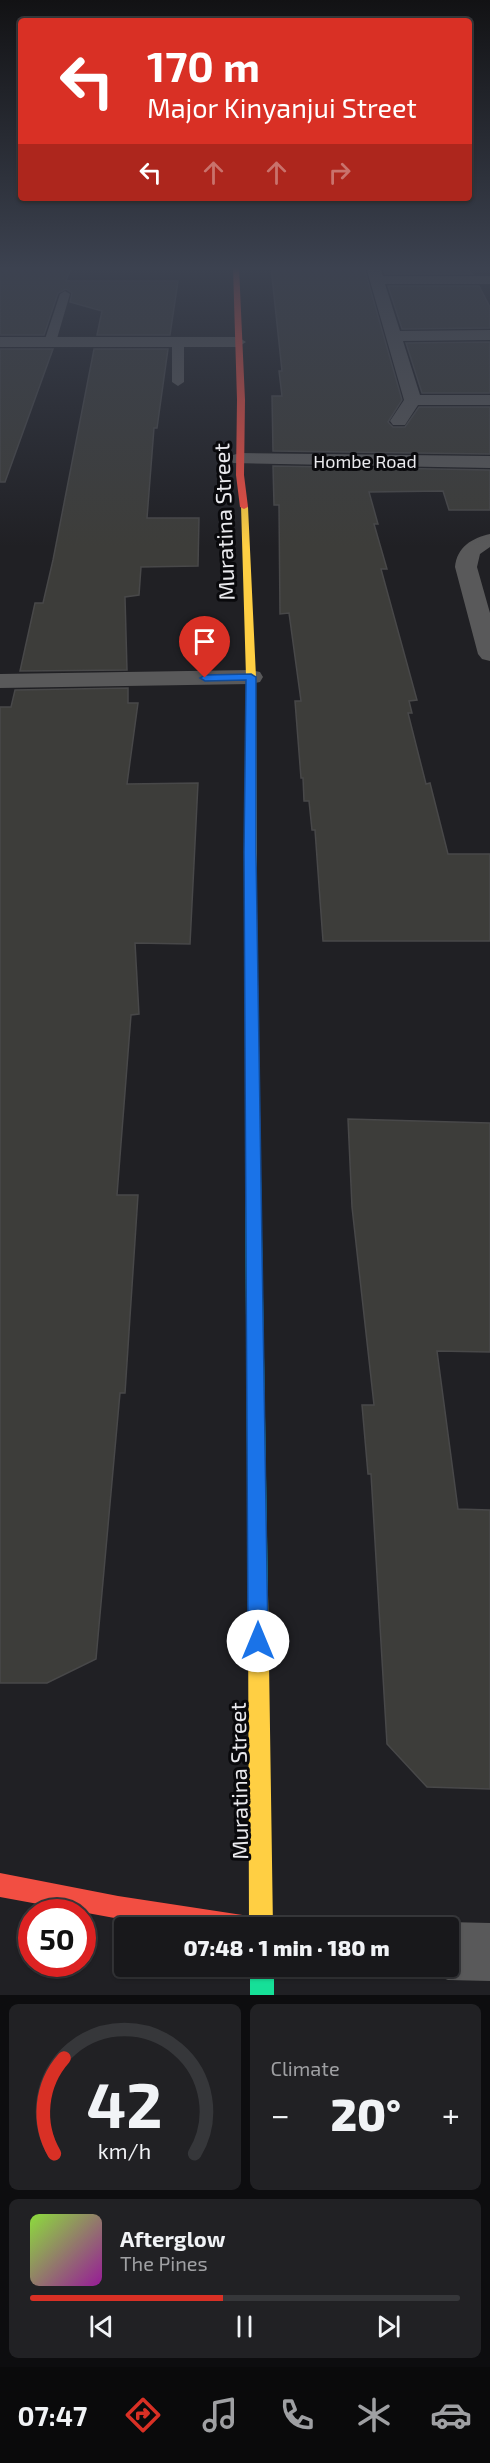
<!DOCTYPE html>
<html lang="en">
<head>
<meta charset="utf-8">
<style>
  body { margin:0; font-family:"Exo 2",sans-serif; background:#212124; color:#f1f3f6; height:100vh; display:flex; flex-direction:column; font-size:22px; white-space:nowrap }
  * { box-sizing:border-box; margin:0 }
  p { font-size:20px; color:#9fa0a3 }
  .icon { flex:none; width:33px; height:33px; fill:none; stroke:currentColor; stroke-width:2; stroke-linecap:round; stroke-linejoin:round }
  .map { position:relative; height:1995px; overflow:hidden }
  .side { display:flex; flex-direction:column; gap:9px; padding:9px; background:#0d0d0f; flex:1 }
  .side>* { flex:none }
  .hud { position:absolute; left:18px; top:18px; width:454px; height:183px; border-radius:6px; box-shadow:0 2px 4px #0004,0 0 0 2px #36373a; background:#d93025; color:#fff; overflow:hidden }
  .speed { position:absolute; left:18px; top:1899px; display:flex; gap:12px; font-size:30px; font-weight:700; text-align:center }
  .speed>* { display:grid; place-content:center; width:78px; height:78px; border-radius:50%; background:#18181b; box-shadow:0 2px 4px #0004,0 0 0 2px #36373a; line-height:1 }
  .speed .limit { border:9px solid #d22; background:#fff; color:#111 }
  .pin { position:absolute; display:grid; place-items:center; width:51px; height:51px; color:#fff; margin:-62px -26px; border-radius:50% 50% 50% 0; rotate:-45deg; box-shadow:0 0 6px #0007 }
  .pin .icon { rotate:45deg }
  .me { position:absolute; width:66px; margin:-33px; rotate:0deg; stroke-linejoin:round; filter:drop-shadow(0 0 4px #0008) }
  .turn { display:flex; align-items:center; gap:21px; height:126px; padding:0 30px; font-size:27px }
  .turn .icon { width:78px; height:78px; stroke-width:2.5 }
  .turn b { display:block; font-size:42px; line-height:51px }
  .lanes { display:flex; align-items:center; height:57px; padding:0 30px; background:#0003; justify-content:center; gap:30px; direction:ltr }
  .lanes .off { opacity:.35 }
  .big { font-size:45px; font-weight:800; line-height:1.1 }
  .side .card { flex:1; display:flex; flex-direction:column; justify-content:center; gap:9px; min-width:0; padding:0 21px; border-radius:9px; background:#212124 }
  .side .dial { align-items:center; gap:0 }
  .dial svg { height:156px; overflow:visible; fill:none; stroke:#36373a; stroke-width:7; stroke-linecap:round; text-anchor:middle }
  .dial text { fill:#f1f3f6; stroke:none }
  .song { display:flex; align-items:center; gap:18px }
  .cover { width:72px; height:72px; border-radius:9px; background:linear-gradient(135deg,hsl(90 70% 55%),hsl(300 70% 35%)) }
  .played { height:6px; border-radius:3px; background:linear-gradient(90deg,#d93025 45%,#36373a 45%) }
  .keys { display:flex; justify-content:space-around; direction:ltr }
  .heat { display:flex; justify-content:space-between; align-items:center; font-size:33px; direction:ltr }
  .side .tiles { flex:1; display:grid; gap:9px; grid-template-columns:1fr 1fr }
  .card:last-child { grid-column:span 2 }
  .trip { position:absolute; left:114px; top:1917px; width:345px; height:60px; border-radius:6px; background:#18181b; box-shadow:0 2px 4px #0004,0 0 0 2px #36373a; font-weight:800; line-height:60px; text-align:center }
  .dock { display:flex; height:96px; justify-content:space-around; align-items:center; background:#0a0a0b; color:#9fa0a3 }
  .dock .icon { width:42px; height:42px }
  .dock .current { color:#d93025 }
  .dock b { font-size:27px; color:#f1f3f6 }
  .map>svg:first-child { display:block }
  .building { fill:#3d3d3a; stroke:#484849; stroke-width:1.5 }
  .lines { fill:none; stroke-linecap:round; stroke-linejoin:round }
  .lane { fill:#59595a; fill-rule:evenodd }
  .street { fill:#59595a; fill-rule:evenodd }
  .fast { fill:#16e098; fill-rule:evenodd }
  .slow { fill:#ffcf43; fill-rule:evenodd }
  .jam { fill:#f24e42; fill-rule:evenodd }
  .route { fill:#1a73e8; stroke:#114b97; stroke-width:1.5 }
  .labels { text-anchor:middle; dominant-baseline:central; stroke-width:6; stroke-linejoin:round; paint-order:stroke }
  .far-street-label { font-size:18px; fill:#eaeaee; stroke:#09090c }
  .street-label { font-size:22px; fill:#eaeaee; stroke:#09090c }
</style>
</head>
<body>
<div class="map">
<svg width="490" height="1995" viewBox="0 0 490 1995">
  <rect width="100%" height="100%" fill="#202024"/>
  <!-- building -->
  <path class="building" d="M271 267H364L402 400 388 422 393 427H405L419 407H490V454L273 451 272 396H282L279 371H282Z
    M382 267 468 268 472 274H385Z
    M0 268H71L66 281H178L170 335H97L102 311 70 302 72 293 66 289 58 293 44 335H0Z
    M388 286H479L490 307V328L402 329Z
    M490 342V393H422L406 343Z
    M0 349H53L5 482H0Z
    M94 349H168L157 428H154L147 518H199L198 566 141 567 139 595 125 597 127 670 20 671 35 603H43L53 560Z
    M273 466 490 470V510H449L443 491 369 492 378 524H374L387 569H381L417 700 409 701 412 713H408L426 784 430 783 448 854H490V941H323L315 830H312L309 801H304L303 778H301L295 701H301L289 613 280 614 279 505H274Z
    M128 688V703H138L127 784 198 783 190 944 135 943 139 1014 131 1015 117 1195H138L125 1393H120L96 1659 47 1683H0V707H11L15 690Z
    M348 1119 490 1123V1352L437 1351 458 1509 490 1510V1789L427 1787 387 1744 371 1474H368L362 1405H374L352 1207Z"/>
  <g class="lines">
    <!-- lane -->
    <path class="lane" d="M65 291 70 294 56 342 50 345 46 344 44 342 60 294Z
      M178 338 184 341V382L178 386 172 382V341Z"/>
    <!-- street -->
    <path class="street" d="M366 267H380L383 276H490V284H385L400 331 490 330V340L403 341 420 395H490V405H418L405 425H393L390 421 404 400Z
      M0 337H238L246 342 238 347H0Z
      M240 453 490 456V468L233 463 231 459 233 455Z
      M490 534V547L480 554 477 567 490 613V661L482 659 478 654 455 567C457 547 472 538 490 534Z
      M251 670 260 672 263 677 260 682 251 684 0 688V674Z
      M448 1922 490 1923V1981L448 1980 427 1972 425 1966H448V1928H435Z"/>
    <!-- fast -->
    <path class="fast" d="M253 1171 258 1173 261 1177 268 1595 265 1602 258 1605 251 1602 248 1595 245 1177 248 1173Z
      M250 1966H274V1995H250Z"/>
    <!-- slow -->
    <path class="slow" d="M241 505 248 507 256 677 257 911 251 915 245 911 246 677Z
      M258 1585 265 1588 268 1595 273 1928H249L248 1595 251 1588Z"/>
    <!-- jam -->
    <path class="jam" d="M233 267H239L245 400 244 475 248 507 244 509 240 507 236 475 237 400Z
      M251 907 257 911 261 1177 258 1181 253 1183 248 1181 245 1177V911Z
      M0 1873 118 1896 249 1916 257 1920 261 1928H169L0 1897Z"/>
  </g>
  <!-- sky -->
  <linearGradient id="sky" x2="0" y2="1"><stop stop-color="#121214"/><stop offset="0.49" stop-color="#3c4250"/><stop offset="1" stop-color="#3c4250" stop-opacity="0"/></linearGradient>
  <rect width="490" height="547" fill="url(#sky)"/>
  <!-- route -->
  <path class="route" d="M251 674 256 677V852L268 1641 265 1648 258 1651 251 1648 248 1641 244 852 246 680 205 681 200 678 205 675Z"/>
  <g class="labels">
    <!-- far-street labels -->
    <g class="far-street-label">
      <text x="365" y="461">Hombe Road</text>
    </g>
    <!-- street labels -->
    <g class="street-label">
      <text transform="translate(223 522) rotate(-92)">Muratina Street</text>
      <text transform="translate(238 1781) rotate(-91)">Muratina Street</text>
    </g>
  </g>
</svg>
<div class="speed"><div class="limit">50</div></div>
<div class="pin" style="left:205px;top:678px;background:#d93025"><svg class="icon" aria-label="arrive" viewBox="0 0 24 24"><path d="M6 21V4h12l-3 4 3 4H6"/></svg></div>
<svg class="me" style="left:258px;top:1641px" viewBox="-20 -20 40 40"><circle r="19" fill="#fff"/><path d="M0-13L10 11 0 6-10 11z" fill="#1a73e8"/></svg>
<div class="trip">07:48 · 1 min · 180 m</div>
<div class="hud">
<div class="turn"><svg class="icon" aria-label="left" viewBox="0 0 24 24"><path d="M17 20v-9H6M10 6l-5 5 5 5"/></svg><div><b>170 m</b>Major Kinyanjui Street</div></div>
<div class="lanes"><svg class="icon" aria-label="left" viewBox="0 0 24 24"><path d="M17 20v-9H6M10 6l-5 5 5 5"/></svg><svg class="icon off" aria-label="ahead" viewBox="0 0 24 24"><path d="M12 20V5M6 11l6-6 6 6"/></svg><svg class="icon off" aria-label="ahead" viewBox="0 0 24 24"><path d="M12 20V5M6 11l6-6 6 6"/></svg><svg class="icon off" aria-label="right" viewBox="0 0 24 24"><path d="M7 20v-9h11M14 6l5 5-5 5"/></svg></div>
</div>
</div>
<section class="side">
<div class="tiles">
<div class="card dial"><svg viewBox="0 0 100 80">
<path d="M14 69A42 42 0 1 1 86 69"/>
<path d="M14 69A42 42 0 0 1 19 20" stroke="#d93025"/>
<text x="50" y="56" font-size="32" font-weight="700">42</text>
<text x="50" y="72" font-size="11">km/h</text>
</svg></div>
<div class="card"><p>Climate</p>
<div class="heat"><a>−</a><b class="big">20°</b><a>+</a></div>
</div>
<div class="card">
<div class="song"><i class="cover"></i><div><b>Afterglow</b><p>The Pines</p></div></div>
<div class="played"></div>
<div class="keys"><svg class="icon" aria-label="previous" viewBox="0 0 24 24"><path d="M18 5L8 12l10 7zM5 5v14"/></svg><svg class="icon" aria-label="pause" viewBox="0 0 24 24"><path d="M8 5v14M16 5v14"/></svg><svg class="icon" aria-label="next" viewBox="0 0 24 24"><path d="M6 5l10 7-10 7zM19 5v14"/></svg></div>
</div>
</div>
</section>
<nav class="dock">
<b>07:47</b>
<svg class="icon current" aria-label="directions" viewBox="0 0 24 24"><path d="M12 3l9 9-9 9-9-9zM9 14v-3h6M13 9l2 2-2 2"/></svg>
<svg class="icon" aria-label="music" viewBox="0 0 24 24"><path d="M9 18V5l10-2v13"/><circle cx="6" cy="18" r="3"/><circle cx="16" cy="16" r="3"/></svg>
<svg class="icon" aria-label="phone" viewBox="0 0 24 24"><path d="M5 4h4l2 5-3 2q2 4 5 5l2-3 5 2v4C11 20 4 13 5 4z"/></svg>
<svg class="icon" aria-label="climate" viewBox="0 0 24 24"><path d="M12 3v18M4 7l16 10M4 17L20 7"/></svg>
<svg class="icon" aria-label="car" viewBox="0 0 24 24"><path d="M5 17H2v-5l4-1 3-4h7l3 4 3 1v5h-3M9 17h6M6 11h13"/><circle cx="7" cy="17" r="2"/><circle cx="17" cy="17" r="2"/></svg>
</nav>
</body>
</html>
